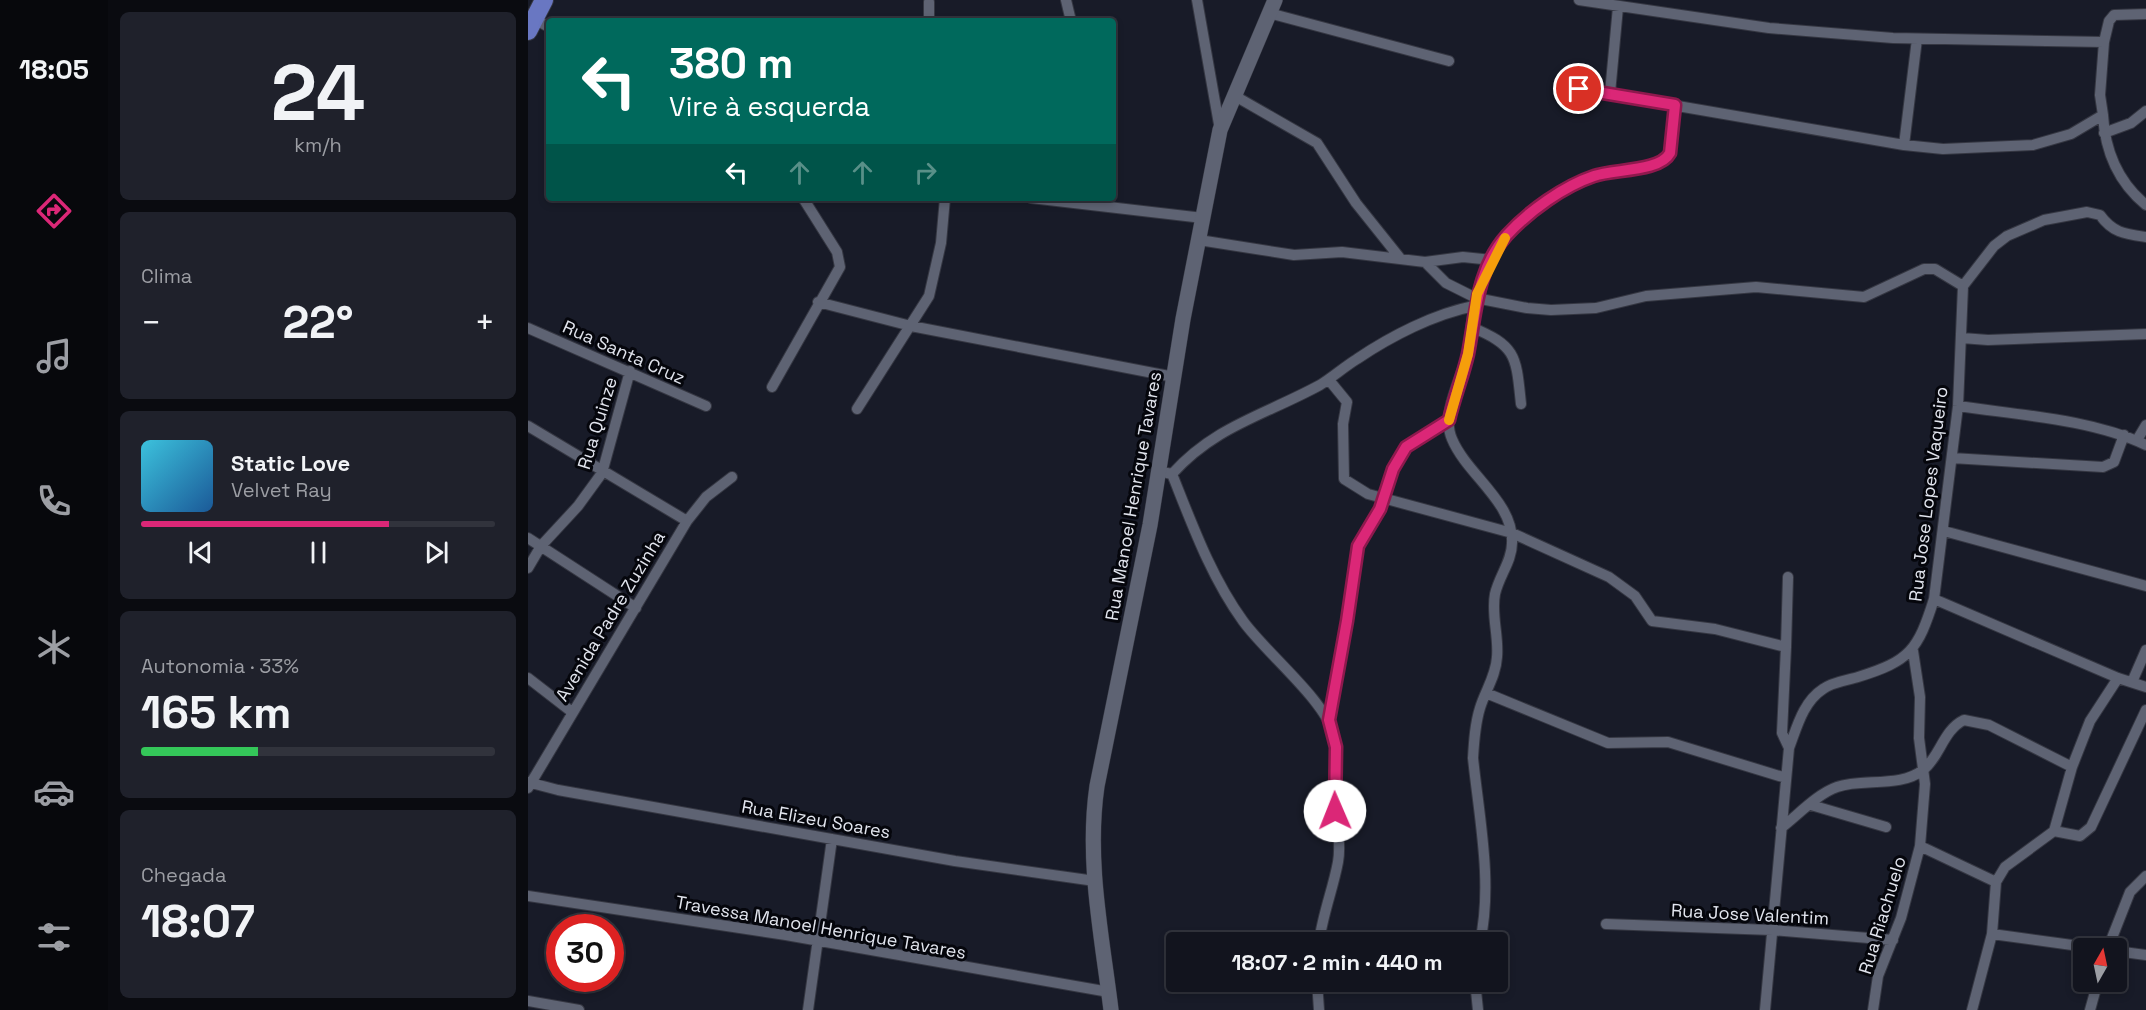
<!DOCTYPE html>
<html lang="pt">
<head>
<meta charset="utf-8">
<style>
  body { margin:0; font-family:"Space Grotesk",sans-serif; background:#1f212b; color:#f1f3f6; height:100vh; display:flex; flex-direction:column; font-size:22px; white-space:nowrap }
  * { box-sizing:border-box; margin:0 }
  p { font-size:20px; color:#9c9ea4 }
  .icon { flex:none; width:33px; height:33px; fill:none; stroke:currentColor; stroke-width:2; stroke-linecap:round; stroke-linejoin:round }
  .map { position:relative; flex:1; overflow:hidden }
  .side { display:flex; flex-direction:column; gap:12px; padding:12px; background:#0a0b10; width:420px }
  .side>* { flex:none }
  .top-card { position:absolute; left:18px; top:18px; width:570px; height:183px; border-radius:6px; box-shadow:0 3px 9px #0003,0 0 0 2px #31333c; background:#00695c; color:#fff; overflow:hidden }
  .needle { width:39px; rotate:9deg }
  .fabs { position:absolute; left:1545px; top:938px; display:grid; gap:12px }
  .fabs a { display:grid; place-items:center; width:54px; height:54px; border-radius:6px; background:#12141e; box-shadow:0 3px 9px #0003,0 0 0 2px #31333c; font-size:30px }
  .speed { position:absolute; left:18px; top:914px; display:flex; gap:12px; font-size:30px; font-weight:700; text-align:center }
  .speed>* { display:grid; place-content:center; width:78px; height:78px; border-radius:50%; background:#12141e; box-shadow:0 3px 9px #0003,0 0 0 2px #31333c; line-height:1 }
  .speed .limit { border:9px solid #d22; background:#fff; color:#111 }
  .pin { position:absolute; display:grid; place-items:center; width:51px; height:51px; color:#fff; margin:-26px; border:3px solid #fff; border-radius:50%; box-shadow:0 2px 6px #0007 }
  .me { position:absolute; width:66px; margin:-33px; rotate:359deg; stroke-linejoin:round; filter:drop-shadow(0 0 4px #0008) }
  .turn { display:flex; align-items:center; gap:21px; height:126px; padding:0 24px; font-size:27px }
  .turn .icon { width:78px; height:78px; stroke-width:2.5 }
  .turn b { display:block; font-size:42px; line-height:51px }
  .lanes { display:flex; align-items:center; height:57px; padding:0 24px; background:#0003; justify-content:center; gap:30px; direction:ltr }
  .lanes .off { opacity:.35 }
  .big { font-size:45px; font-weight:700; line-height:1.1 }
  .side .card { flex:1; display:flex; flex-direction:column; justify-content:center; gap:9px; min-width:0; padding:0 21px; border-radius:9px; background:#1f212b }
  .side .dial { align-items:center; gap:0 }
  .dial b { font-size:78px; line-height:1 }
  .song { display:flex; align-items:center; gap:18px }
  .cover { width:72px; height:72px; border-radius:9px; background:linear-gradient(135deg,hsl(190 70% 55%),hsl(210 70% 35%)) }
  .played { height:6px; border-radius:3px; background:linear-gradient(90deg,#db2777 70%,#31333c 70%) }
  .keys { display:flex; justify-content:space-around; direction:ltr }
  .heat { display:flex; justify-content:space-between; align-items:center; font-size:33px; direction:ltr }
  .charge { height:9px; border-radius:4px; background:linear-gradient(90deg,#34c759 33%,#31333c 0) }
  .trip { position:absolute; left:638px; top:932px; width:342px; height:60px; border-radius:6px; background:#12141e; box-shadow:0 3px 9px #0003,0 0 0 2px #31333c; font-weight:700; line-height:60px; text-align:center }
  main { display:flex; flex:1; min-height:0 }
  .tab-bar { display:flex; flex-direction:column; width:108px; justify-content:space-around; align-items:center; background:#07080c; color:#9c9ea4 }
  .tab-bar .icon { width:42px; height:42px }
  .tab-bar .current { color:#db2777 }
  .tab-bar b { font-size:27px; color:#f1f3f6 }
  .map>svg:first-child { display:block }
  .lines { fill:none; stroke-linecap:round; stroke-linejoin:round }
  .street-casing { stroke:#353742; stroke-width:12 }
  .secondary-casing { stroke:#353742; stroke-width:16 }
  .primary-casing { stroke:#353742; stroke-width:20 }
  .street { stroke:#5e6373; stroke-width:10 }
  .secondary { stroke:#5e6373; stroke-width:15 }
  .primary { stroke:#6977c2; stroke-width:18 }
  .route-casing { stroke:#8e194d; stroke-width:15 }
  .route { stroke:#db2777; stroke-width:10 }
  .slow { stroke:#f59e0b; stroke-width:10 }
  .labels { text-anchor:middle; dominant-baseline:central; stroke-width:6; stroke-linejoin:round; paint-order:stroke }
  .street-label { font-size:18px; fill:#e2e5ee; stroke:#05060c }
</style>
</head>
<body>
<main>
<nav class="tab-bar">
<b>18:05</b>
<svg class="icon current" aria-label="directions" viewBox="0 0 24 24"><path d="M12 3l9 9-9 9-9-9zM9 14v-3h6M13 9l2 2-2 2"/></svg>
<svg class="icon" aria-label="music" viewBox="0 0 24 24"><path d="M9 18V5l10-2v13"/><circle cx="6" cy="18" r="3"/><circle cx="16" cy="16" r="3"/></svg>
<svg class="icon" aria-label="phone" viewBox="0 0 24 24"><path d="M5 4h4l2 5-3 2q2 4 5 5l2-3 5 2v4C11 20 4 13 5 4z"/></svg>
<svg class="icon" aria-label="climate" viewBox="0 0 24 24"><path d="M12 3v18M4 7l16 10M4 17L20 7"/></svg>
<svg class="icon" aria-label="car" viewBox="0 0 24 24"><path d="M5 17H2v-5l4-1 3-4h7l3 4 3 1v5h-3M9 17h6M6 11h13"/><circle cx="7" cy="17" r="2"/><circle cx="17" cy="17" r="2"/></svg>
<svg class="icon" aria-label="filters" viewBox="0 0 24 24"><path d="M4 7h16M4 17h16"/><circle cx="9" cy="7" r="2"/><circle cx="15" cy="17" r="2"/></svg>
</nav>
<section class="side">
<div class="card dial"><b>24</b><p>km/h</p></div>
<div class="card"><p>Clima</p>
<div class="heat"><a>−</a><b class="big">22°</b><a>+</a></div>
</div>
<div class="card">
<div class="song"><i class="cover"></i><div><b>Static Love</b><p>Velvet Ray</p></div></div>
<div class="played"></div>
<div class="keys"><svg class="icon" aria-label="previous" viewBox="0 0 24 24"><path d="M18 5L8 12l10 7zM5 5v14"/></svg><svg class="icon" aria-label="pause" viewBox="0 0 24 24"><path d="M8 5v14M16 5v14"/></svg><svg class="icon" aria-label="next" viewBox="0 0 24 24"><path d="M6 5l10 7-10 7zM19 5v14"/></svg></div>
</div>
<div class="card"><p>Autonomia · 33%</p><b class="big">165 km</b><div class="charge"></div></div>
<div class="card"><p>Chegada</p><b class="big">18:07</b></div>
</section>
<div class="map">
<svg width="1618" height="1010" viewBox="0 0 1618 1010">
  <rect width="100%" height="100%" fill="#181b28"/>
  <g class="lines">
    <defs>
      <path id="street" d="M538 0 543 21
        M669 0 692 130
        M1051 0 1241 28 1365 38 1576 42 1581 21 1586 15 1618 14
        M741 13 921 61
        M6 19 21 27
        M401 21V2
        M1051 89 1376 145 1415 149 1505 145 1543 134 1575 115 1572 95 1576 42
        M1082 93 1090 7
        M707 96 789 143 828 203 872 258
        M1575 115C1577 152 1590 182 1618 205
        M1576 133 1603 123 1618 111
        M1376 145 1389 39
        M503 198 675 218
        M671 240 766 255 814 252 897 262 935 257 964 260
        M897 262 918 283 948 298 999 308 1023 310 1068 308 1118 296 1228 287 1336 297 1396 269H1407L1435 286
        M290 302 383 326 646 377
        M943 327C989 346 988 356 993 404
        M0 328 178 406
        M1434 338 1460 340 1618 334
        M801 380 819 402 815 424 816 479 840 494 984 533 1081 577 1107 596 1124 621 1187 629 1258 647 1254 733 1261 748
        M244 387 312 267 309 252 275 198
        M1430 406C1490 415 1563 419 1618 445
        M329 409 401 296 413 243 417 198
        M0 426 159 521
        M1609 440 1618 425
        M1424 458 1575 467 1586 462 1596 435
        M639 473 644 474C687 426 737 415 792 385 805 377 816 367 829 359 863 336 906 314 946 306
        M644 474C664 524 683 577 715 621 738 653 797 700 806 735 811 754 806 774 806 794 806 817 814 839 810 862 805 889 795 913 791 942
        M1416 531 1618 586
        M0 538 108 608
        M0 568 13 546 50 506 74 473 102 371
        M1406 599 1590 678 1618 687
        M1258 647 1260 577
        M0 678 44 712
        M1604 682 1618 650
        M958 693 1080 743 1140 742 1258 778
        M801 720 819 621 829 546 852 509 865 469 878 447 921 420
        M0 782 30 790 427 861 567 881
        M0 788 159 521 178 497 204 477
        M1283 805 1358 827
        M1253 828C1270 815 1289 794 1309 787 1335 778 1372 788 1395 770 1412 757 1415 730 1436 720L1461 725 1544 767
        M1526 831 1552 836 1563 827 1618 710
        M1392 846 1468 882
        M0 896 258 935 581 992
        M1078 924 1244 930 1365 940
        M1464 934 1566 948
        M952 942C965 883 951 817 945 758 946 741 947 724 952 708 957 691 968 676 969 657 971 636 963 615 967 594 971 576 984 561 984 543 986 502 939 475 924 439 913 414 932 381 939 356 943 341 943 323 946 307 950 284 963 256 977 237 998 210 1050 178 1084 172 1101 168 1132 171 1142 153L1147 105
        M1580 948 1602 892 1618 876
        M1588 951 1618 955
        M789 981 791 1010
        M947 981 950 1010
        M0 1001 51 1010
        M280 1010 304 839
        M1237 1010 1261 748C1269 727 1275 702 1295 689 1304 682 1320 680 1330 677 1382 661 1390 650 1406 599L1430 406 1435 286 1466 246 1479 236 1516 220 1559 212 1572 215C1585 233 1597 234 1618 237
        M1345 1010 1350 976 1373 918 1392 846 1397 784 1391 738 1392 697 1385 651
        M1444 1010 1464 934 1468 882 1477 867 1526 831 1544 767 1562 721 1590 678
        M1562 1010 1570 981"/>
      <path id="secondary" d="M583 1010C574 936 558 861 569 786L622 525 655 319 692 130 747 0"/>
      <path id="primary" d="M0 31 16 0"/>
    </defs>
    <!-- street casing -->
    <use href="#street" class="street-casing"/>
    <!-- secondary casing -->
    <use href="#secondary" class="secondary-casing"/>
    <!-- primary casing -->
    <use href="#primary" class="primary-casing"/>
    <!-- street -->
    <use href="#street" class="street"/>
    <!-- secondary -->
    <use href="#secondary" class="secondary"/>
    <!-- primary -->
    <use href="#primary" class="primary"/>
  </g>
  <g class="lines">
    <defs>
      <path id="route" d="M807 811 808 747 801 720 819 621 830 546 852 509 865 469 878 447 921 420C926 398 935 376 940 354 948 313 949 268 979 235 1001 211 1036 186 1066 176 1085 169 1132 172 1142 153L1147 105 1051 89"/>
    </defs>
    <!-- route casing -->
    <use href="#route" class="route-casing"/>
    <!-- route -->
    <use href="#route" class="route"/>
    <!-- slow -->
    <path class="slow" d="M921 420 940 354 949 294 977 238"/>
  </g>
  <g class="labels">
    <!-- street labels -->
    <g class="street-label">
      <text transform="translate(96 352) rotate(24)">Rua Santa Cruz</text>
      <text transform="translate(69 423) rotate(-73)">Rua Quinze</text>
      <text transform="translate(1400 494) rotate(-83)">Rua Jose Lopes Vaqueiro</text>
      <text transform="translate(605 496) rotate(-80)">Rua Manoel Henrique Tavares</text>
      <text transform="translate(82 616) rotate(-59)">Avenida Padre Zuzinha</text>
      <text transform="translate(288 819) rotate(10)">Rua Elizeu Soares</text>
      <text transform="translate(1222 914) rotate(3)">Rua Jose Valentim</text>
      <text transform="translate(1354 915) rotate(-73)">Rua Riachuelo</text>
      <text transform="translate(293 927) rotate(10)">Travessa Manoel Henrique Tavares</text>
    </g>
  </g>
</svg>
<div class="fabs">
<a><svg class="needle" viewBox="-14 -14 28 28"><path d="M0-13l5 13h-10z" fill="#e53935"/><path d="M0 13l5-13h-10z" fill="#9c9ea4"/></svg></a>
</div>
<div class="speed"><div class="limit">30</div></div>
<div class="pin" style="left:1051px;top:89px;background:#d93025"><svg class="icon" aria-label="arrive" viewBox="0 0 24 24"><path d="M6 21V4h12l-3 4 3 4H6"/></svg></div>
<svg class="me" style="left:807px;top:811px" viewBox="-20 -20 40 40"><circle r="19" fill="#fff"/><path d="M0-13L10 11 0 6-10 11z" fill="#db2777"/></svg>
<div class="trip">18:07 · 2 min · 440 m</div>
<div class="top-card">
<div class="turn"><svg class="icon" aria-label="left" viewBox="0 0 24 24"><path d="M17 20v-9H6M10 6l-5 5 5 5"/></svg><div><b>380 m</b>Vire à esquerda</div></div>
<div class="lanes"><svg class="icon" aria-label="left" viewBox="0 0 24 24"><path d="M17 20v-9H6M10 6l-5 5 5 5"/></svg><svg class="icon off" aria-label="ahead" viewBox="0 0 24 24"><path d="M12 20V5M6 11l6-6 6 6"/></svg><svg class="icon off" aria-label="ahead" viewBox="0 0 24 24"><path d="M12 20V5M6 11l6-6 6 6"/></svg><svg class="icon off" aria-label="right" viewBox="0 0 24 24"><path d="M7 20v-9h11M14 6l5 5-5 5"/></svg></div>
</div>
</div>
</main>
</body>
</html>
